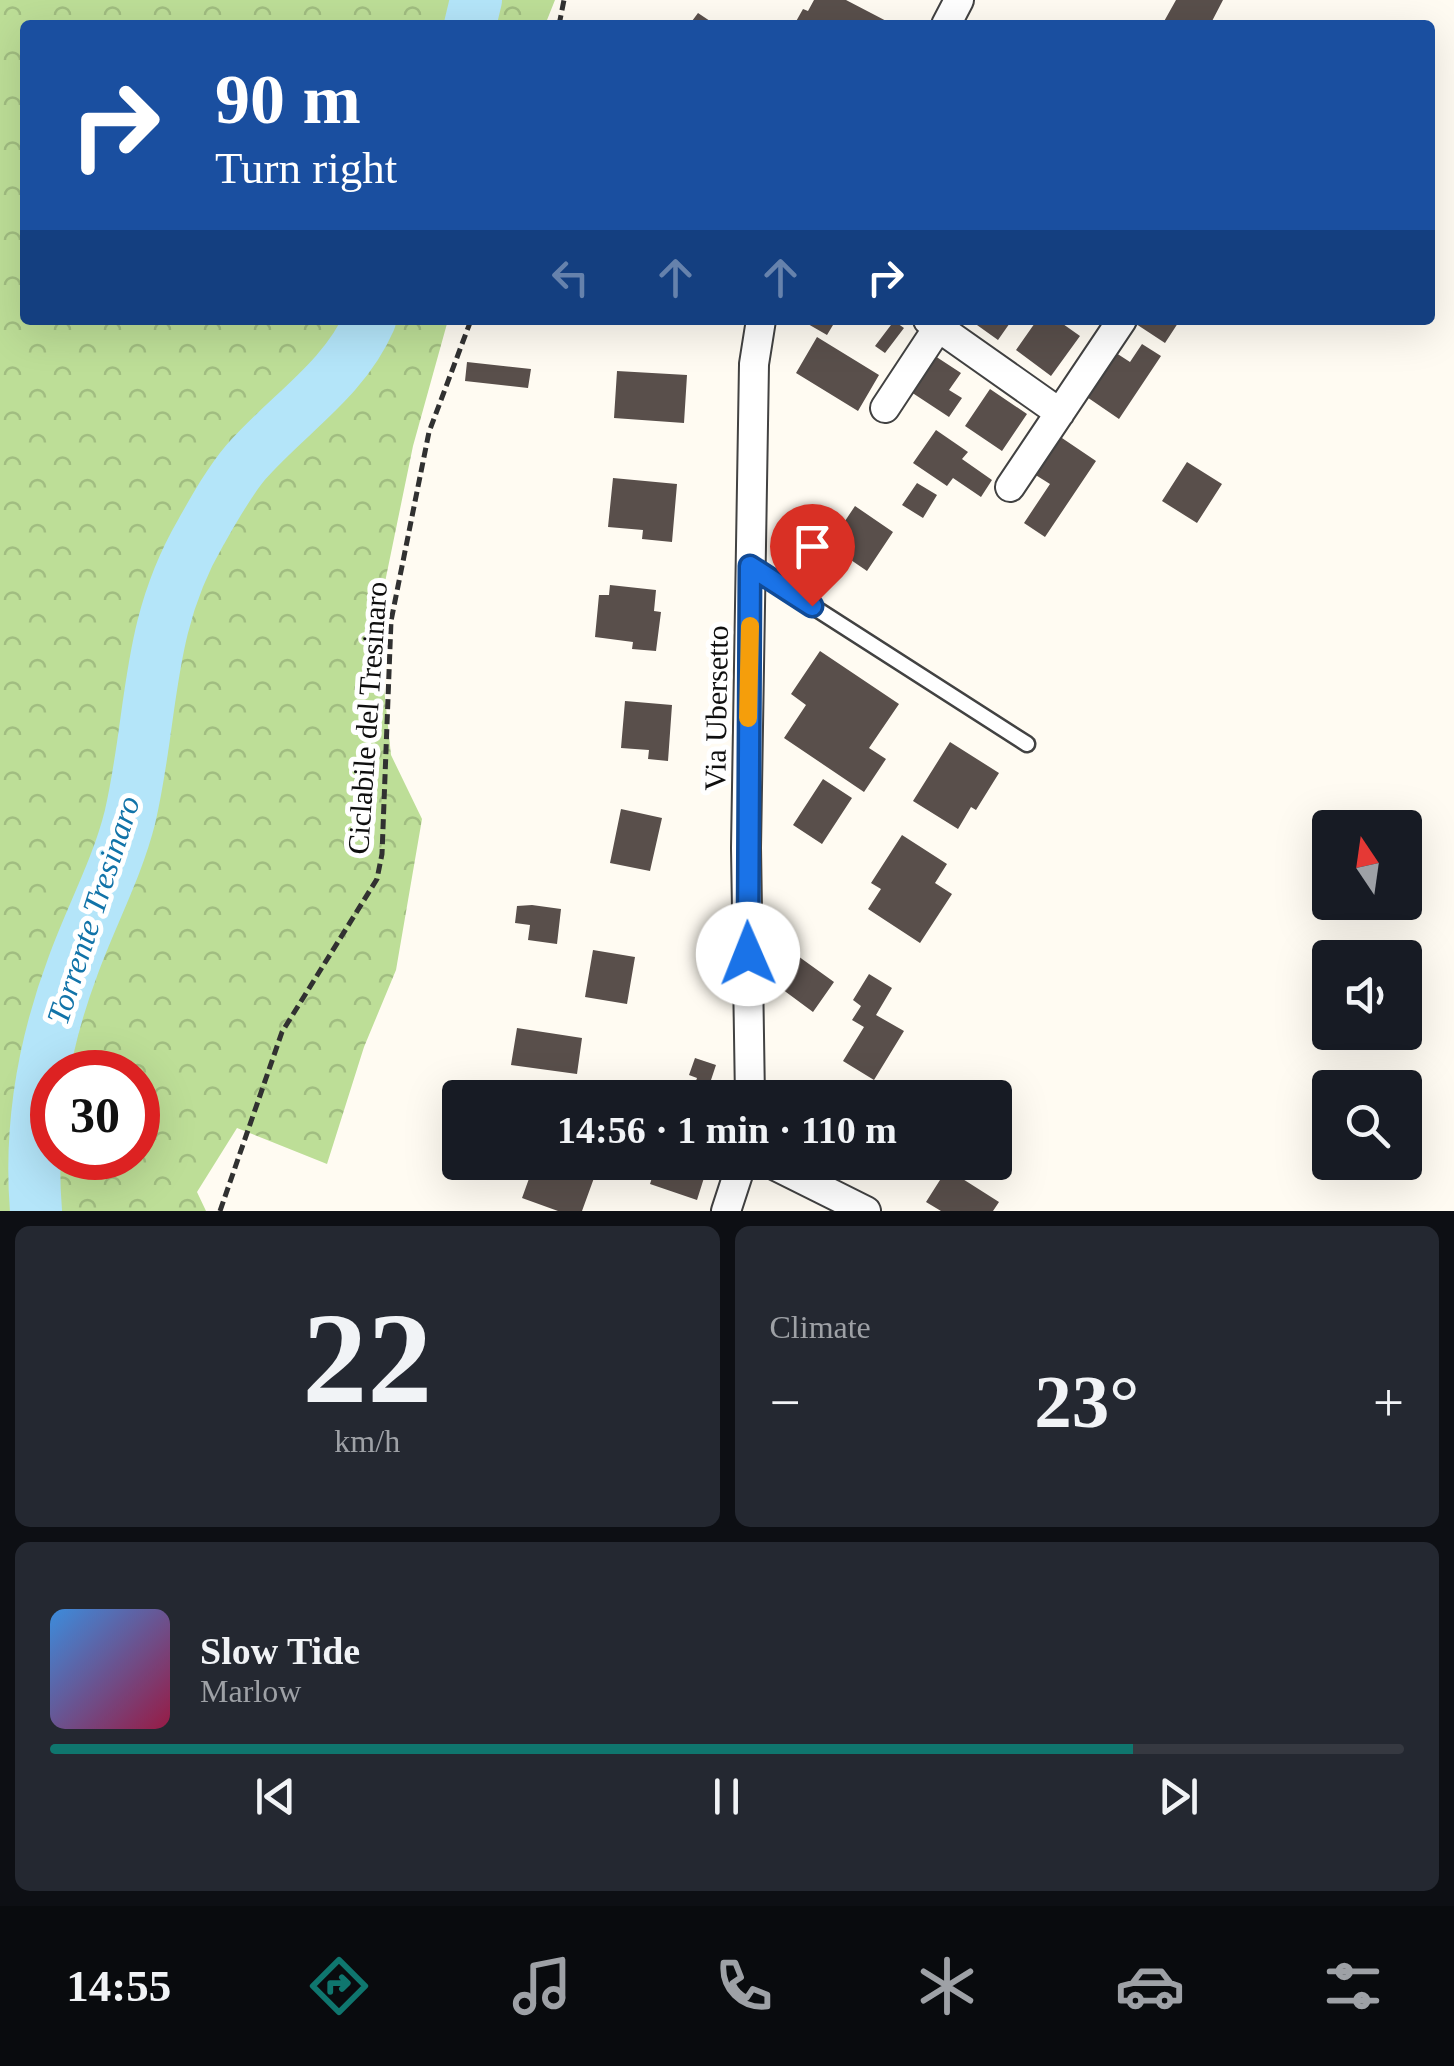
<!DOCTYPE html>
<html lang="en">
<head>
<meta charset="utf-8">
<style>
  body { margin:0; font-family:"Times New Roman",serif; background:#242831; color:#f1f3f6; height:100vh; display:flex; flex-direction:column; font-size:38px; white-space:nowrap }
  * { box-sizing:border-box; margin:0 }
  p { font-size:32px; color:#9ea1a6 }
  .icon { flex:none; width:55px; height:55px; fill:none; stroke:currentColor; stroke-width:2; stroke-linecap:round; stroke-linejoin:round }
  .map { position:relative; height:1211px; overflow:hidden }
  .panel { display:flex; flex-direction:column; gap:15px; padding:15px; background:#0d0f14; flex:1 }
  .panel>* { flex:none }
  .banner { position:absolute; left:20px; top:20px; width:1415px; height:305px; border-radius:10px; box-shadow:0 10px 40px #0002; background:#1a4fa0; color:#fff; overflow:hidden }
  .needle { width:65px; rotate:347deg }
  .controls { position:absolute; left:1312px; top:810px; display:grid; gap:20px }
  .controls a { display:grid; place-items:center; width:110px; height:110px; border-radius:10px; background:#171b24; box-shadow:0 10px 40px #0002; font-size:50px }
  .speed { position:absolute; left:30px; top:1050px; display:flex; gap:20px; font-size:50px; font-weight:700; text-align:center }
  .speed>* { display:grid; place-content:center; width:130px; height:130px; border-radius:50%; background:#171b24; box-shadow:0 10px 40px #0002; line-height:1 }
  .speed .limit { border:15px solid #d22; background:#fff; color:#111 }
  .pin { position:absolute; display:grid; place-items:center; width:85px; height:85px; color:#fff; margin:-102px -42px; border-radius:50% 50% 50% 0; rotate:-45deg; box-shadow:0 0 10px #0007 }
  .pin .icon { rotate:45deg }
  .me { position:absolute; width:110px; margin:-55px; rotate:359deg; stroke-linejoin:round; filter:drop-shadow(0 0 8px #0008) }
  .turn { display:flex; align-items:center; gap:35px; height:210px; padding:0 30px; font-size:45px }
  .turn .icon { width:130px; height:130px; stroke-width:2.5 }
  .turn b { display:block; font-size:70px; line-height:85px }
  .lanes { display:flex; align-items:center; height:95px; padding:0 30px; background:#0003; justify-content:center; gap:50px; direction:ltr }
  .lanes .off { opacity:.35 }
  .big { font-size:75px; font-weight:800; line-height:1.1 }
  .panel .widget { flex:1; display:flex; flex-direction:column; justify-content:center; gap:15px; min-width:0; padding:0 35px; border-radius:15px; background:#242831 }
  .panel .dial { align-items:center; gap:0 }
  .dial b { font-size:130px; line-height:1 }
  .song { display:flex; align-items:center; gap:30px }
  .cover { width:120px; height:120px; border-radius:15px; background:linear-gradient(135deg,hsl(210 70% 55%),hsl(340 70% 35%)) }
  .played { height:10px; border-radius:5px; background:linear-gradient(90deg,#0f766e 80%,#363941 80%) }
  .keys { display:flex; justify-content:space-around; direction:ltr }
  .heat { display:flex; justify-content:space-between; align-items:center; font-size:55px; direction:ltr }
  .panel .tiles { flex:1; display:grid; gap:15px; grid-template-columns:1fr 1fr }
  .widget:last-child { grid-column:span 2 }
  .trip { position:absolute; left:442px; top:1080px; width:570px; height:100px; border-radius:10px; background:#171b24; box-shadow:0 10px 40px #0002; font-weight:800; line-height:100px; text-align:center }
  .tab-bar { display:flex; height:160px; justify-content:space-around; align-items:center; background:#090b0e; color:#9ea1a6 }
  .tab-bar .icon { width:70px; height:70px }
  .tab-bar .active { color:#0f766e }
  .tab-bar b { font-size:45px; color:#f1f3f6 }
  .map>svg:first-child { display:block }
  .forest { fill:url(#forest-crowns); fill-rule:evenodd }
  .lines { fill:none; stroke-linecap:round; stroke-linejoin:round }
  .river { stroke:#b4e5f9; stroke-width:52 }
  .building { fill:#594f4b }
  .service-casing { stroke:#424242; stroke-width:19 }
  .minor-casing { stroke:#424242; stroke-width:32 }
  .path { stroke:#313131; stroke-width:5; stroke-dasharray:10 5; stroke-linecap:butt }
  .service { stroke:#fff; stroke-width:14 }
  .minor { stroke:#fff; stroke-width:28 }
  .route-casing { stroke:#114b97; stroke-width:25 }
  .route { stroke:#1a73e8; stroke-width:18 }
  .slow { stroke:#f59e0b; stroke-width:18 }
  .labels { text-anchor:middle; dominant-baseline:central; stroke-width:10; stroke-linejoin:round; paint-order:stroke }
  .street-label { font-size:30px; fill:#0f0f0f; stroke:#fff }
  .water-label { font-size:32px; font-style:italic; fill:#1173a8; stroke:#fff }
</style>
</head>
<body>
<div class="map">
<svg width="1454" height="1211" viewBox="0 0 1454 1211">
  <defs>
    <pattern id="forest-crowns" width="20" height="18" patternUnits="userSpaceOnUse" patternTransform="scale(2.5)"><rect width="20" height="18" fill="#bdde97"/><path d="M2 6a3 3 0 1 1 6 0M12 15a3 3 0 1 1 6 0" fill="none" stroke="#a1bd81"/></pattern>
  </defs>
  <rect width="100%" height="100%" fill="#fffbf2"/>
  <!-- forest -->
  <path class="forest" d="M0 0H555L545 25H25V320H448L413 446 377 621 391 755 422 819 396 970 364 1047 327 1164 237 1128 197 1192 206 1211H0ZM52 1072H138V1158H52Z"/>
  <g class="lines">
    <!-- river -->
    <path class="river" d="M470 25 476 0
      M36 1211C29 1126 43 1046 73 966 91 916 117 869 130 817 154 713 145 628 201 532 214 509 229 482 246 462 288 414 344 380 370 320"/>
  </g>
  <!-- building -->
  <path class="building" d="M814 0H846L894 25H794L803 9 808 11Z
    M1176 0H1223L1210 25H1162Z
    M698 13 716 25H689Z
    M801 320H836L827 335Z
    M970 320H1012L998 340Z
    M1037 320H1066L1063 324 1080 336 1051 376 1016 350Z
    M1130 320H1180L1165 343Z
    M894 321 904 328 885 353 875 346Z
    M817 337 879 375 858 411 796 373Z
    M1142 344 1161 356 1119 419 1084 395 1113 351 1130 362Z
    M935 356 961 373 949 390 962 398 949 417 911 392Z
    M467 362 531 369 528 388 465 381Z
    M617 371 687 375 684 423 614 418Z
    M990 389 1027 414 1002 451 965 426Z
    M936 430 968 452 962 459 992 480 981 497 953 478 947 486 913 463Z
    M1059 436 1096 461 1045 537 1024 523 1050 484 1034 474Z
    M1187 462 1222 484 1197 523 1162 501Z
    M613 478 677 484 672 542 642 539 643 530 608 527Z
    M917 483 937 495 923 518 902 505Z
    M855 506 893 532 867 571 829 545Z
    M610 585 656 590 654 611 661 612 656 651 632 649 633 642 595 637 599 595H609Z
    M820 651 899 704 869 748 886 759 864 792 784 738 806 705 791 694Z
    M625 701 672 705 668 761 648 759 649 750 621 748Z
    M950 742 999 773 976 810 971 807 958 829 913 801Z
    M823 779 852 798 822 844 793 825Z
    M621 809 662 818 650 871 610 863Z
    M902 835 947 864 935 883 952 894 920 943 868 909 881 889 871 883Z
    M532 905 561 909 557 944 528 940 530 925 515 923 517 906Z
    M784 946 834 982 813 1012 763 975Z
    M593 950 635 957 627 1004 585 997Z
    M869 974 892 988 876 1015 904 1031 874 1080 843 1061 864 1027 852 1020 861 1006 853 1000Z
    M517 1028 582 1038 577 1074 511 1065Z
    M695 1058 716 1065 709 1086 720 1090 718 1098H690L697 1078 689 1075Z
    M799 1083 820 1093 828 1098H791Z
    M535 1162H584L598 1167 582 1211H558L522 1198Z
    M709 1162 697 1200 650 1184 655 1168 641 1163Z
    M947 1169 999 1202 993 1211H941L926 1202Z"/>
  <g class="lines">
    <defs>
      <path id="service" d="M751 567 1027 744"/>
      <path id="minor" d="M946 25 959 0
        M928 320 1060 413
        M885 408 943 320
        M1010 487 1122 320
        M750 1098 746 848 754 364 761 320
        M768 1162 866 1211
        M726 1211 742 1162"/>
    </defs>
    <!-- service casing -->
    <use href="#service" class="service-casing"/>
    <!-- minor casing -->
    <use href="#minor" class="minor-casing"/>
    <!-- path -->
    <path class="path" d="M559 25 564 0
      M220 1211 282 1032 377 879 382 854 391 621 429 432 471 320"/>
    <!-- service -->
    <use href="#service" class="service"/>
    <!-- minor -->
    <use href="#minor" class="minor"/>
  </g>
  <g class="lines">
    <defs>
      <path id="route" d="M748 954 750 566 812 606"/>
    </defs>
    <!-- route casing -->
    <use href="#route" class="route-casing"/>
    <!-- route -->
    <use href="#route" class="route"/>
    <!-- slow -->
    <path class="slow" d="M748 718 750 626"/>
  </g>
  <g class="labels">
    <!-- street labels -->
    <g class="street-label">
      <text transform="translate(716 708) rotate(-89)">Via Ubersetto</text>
      <text transform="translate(367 718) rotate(-86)">Ciclabile del Tresinaro</text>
    </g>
    <!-- water labels -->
    <g class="water-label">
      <text transform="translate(93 910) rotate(-72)">Torrente Tresinaro</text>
    </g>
  </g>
</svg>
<div class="controls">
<a><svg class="needle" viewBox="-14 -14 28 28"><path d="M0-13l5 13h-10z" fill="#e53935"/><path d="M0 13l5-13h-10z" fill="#9ea1a6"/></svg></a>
<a><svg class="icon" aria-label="sound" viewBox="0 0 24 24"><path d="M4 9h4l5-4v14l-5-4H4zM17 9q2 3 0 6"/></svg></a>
<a><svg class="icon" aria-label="search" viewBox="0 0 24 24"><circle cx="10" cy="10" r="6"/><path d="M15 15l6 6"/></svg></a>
</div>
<div class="speed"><div class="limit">30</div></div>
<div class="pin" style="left:812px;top:606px;background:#d93025"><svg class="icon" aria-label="arrive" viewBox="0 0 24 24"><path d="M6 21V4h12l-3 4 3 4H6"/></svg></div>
<svg class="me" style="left:748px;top:954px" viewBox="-20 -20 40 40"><circle r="19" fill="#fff"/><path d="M0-13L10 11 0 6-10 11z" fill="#1a73e8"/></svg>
<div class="trip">14:56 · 1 min · 110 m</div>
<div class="banner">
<div class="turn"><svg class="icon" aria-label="right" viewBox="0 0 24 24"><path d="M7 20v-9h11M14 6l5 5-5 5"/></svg><div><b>90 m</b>Turn right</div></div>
<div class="lanes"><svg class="icon off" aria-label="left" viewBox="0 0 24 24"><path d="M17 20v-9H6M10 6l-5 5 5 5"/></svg><svg class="icon off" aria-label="ahead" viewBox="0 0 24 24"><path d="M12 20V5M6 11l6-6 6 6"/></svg><svg class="icon off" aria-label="ahead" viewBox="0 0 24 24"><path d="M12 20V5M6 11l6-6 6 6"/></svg><svg class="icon" aria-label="right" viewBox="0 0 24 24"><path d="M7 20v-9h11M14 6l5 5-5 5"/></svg></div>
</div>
</div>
<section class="panel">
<div class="tiles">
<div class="widget dial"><b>22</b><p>km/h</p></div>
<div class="widget"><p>Climate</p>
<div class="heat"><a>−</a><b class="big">23°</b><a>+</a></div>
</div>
<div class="widget">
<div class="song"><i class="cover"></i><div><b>Slow Tide</b><p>Marlow</p></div></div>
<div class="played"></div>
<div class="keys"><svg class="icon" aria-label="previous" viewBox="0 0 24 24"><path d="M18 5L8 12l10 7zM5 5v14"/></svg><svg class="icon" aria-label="pause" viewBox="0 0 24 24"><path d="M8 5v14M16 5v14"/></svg><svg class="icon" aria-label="next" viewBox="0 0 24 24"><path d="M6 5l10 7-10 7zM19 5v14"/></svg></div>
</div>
</div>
</section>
<nav class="tab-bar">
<b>14:55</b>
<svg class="icon active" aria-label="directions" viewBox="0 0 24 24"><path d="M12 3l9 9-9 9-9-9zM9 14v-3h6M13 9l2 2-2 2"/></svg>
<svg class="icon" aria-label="music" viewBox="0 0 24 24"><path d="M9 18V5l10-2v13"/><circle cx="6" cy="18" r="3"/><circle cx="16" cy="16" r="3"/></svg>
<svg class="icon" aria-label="phone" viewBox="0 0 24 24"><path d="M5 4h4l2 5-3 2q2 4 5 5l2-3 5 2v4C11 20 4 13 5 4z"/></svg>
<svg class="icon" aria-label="climate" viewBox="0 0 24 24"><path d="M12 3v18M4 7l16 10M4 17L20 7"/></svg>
<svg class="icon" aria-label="car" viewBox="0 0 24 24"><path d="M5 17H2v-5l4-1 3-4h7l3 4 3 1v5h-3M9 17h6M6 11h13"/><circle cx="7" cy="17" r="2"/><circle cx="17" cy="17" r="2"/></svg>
<svg class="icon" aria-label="filters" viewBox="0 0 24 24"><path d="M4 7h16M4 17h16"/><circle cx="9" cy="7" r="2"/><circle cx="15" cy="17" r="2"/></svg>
</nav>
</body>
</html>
